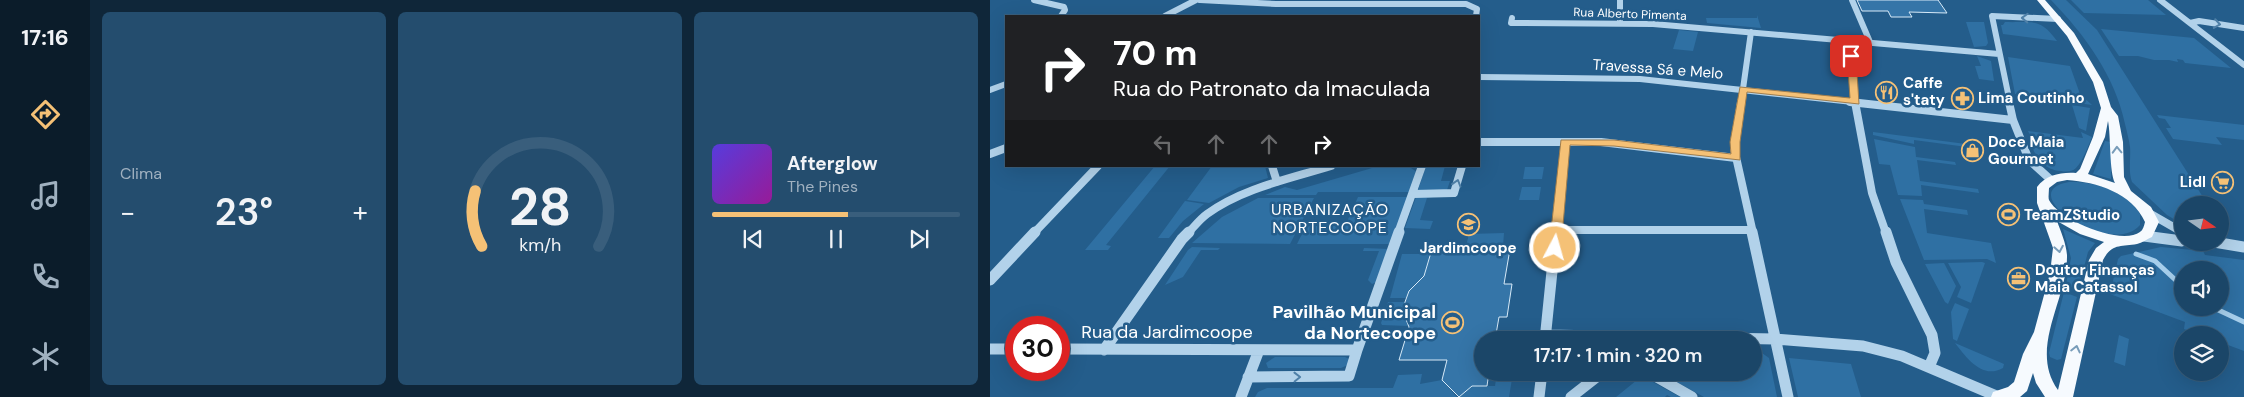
<!DOCTYPE html>
<html lang="pt">
<head>
<meta charset="utf-8">
<style>
  body { margin:0; font-family:"DM Sans",sans-serif; background:#244d6e; color:#f1f3f6; height:100vh; display:flex; flex-direction:column; font-size:19px; white-space:nowrap }
  * { box-sizing:border-box; margin:0 }
  p { font-size:16px; color:#a0b1c0 }
  .icon { flex:none; width:28px; height:28px; fill:none; stroke:currentColor; stroke-width:2; stroke-linecap:round; stroke-linejoin:round }
  .map { position:relative; flex:1; overflow:hidden }
  .panel { display:flex; flex-direction:column; gap:12px; padding:12px; background:#0f2639; width:900px }
  .panel>* { flex:none }
  .guide { position:absolute; left:15px; top:15px; width:475px; height:152px; border-radius:0px; box-shadow:0 5px 20px #0002,0 0 0 1px #395e7c; background:#202124; color:#fff; overflow:hidden }
  .needle { width:32px; rotate:104deg }
  .buttons { position:absolute; left:1184px; top:196px; display:grid; gap:10px }
  .buttons a { display:grid; place-items:center; width:55px; height:55px; border-radius:50%; background:#1b4668; box-shadow:0 5px 20px #0002,0 0 0 1px #395e7c; font-size:25px }
  .speed { position:absolute; left:15px; top:316px; display:flex; gap:10px; font-size:25px; font-weight:700; text-align:center }
  .speed>* { display:grid; place-content:center; width:65px; height:65px; border-radius:50%; background:#1b4668; box-shadow:0 5px 20px #0002,0 0 0 1px #395e7c; line-height:1 }
  .speed .limit { border:8px solid #d22; background:#fff; color:#111 }
  .pin { position:absolute; display:grid; place-items:center; width:42px; height:42px; color:#fff; margin:-21px; border-radius:10px; box-shadow:0 2px 8px #0006 }
  .me { position:absolute; width:55px; margin:-28px; rotate:6deg; stroke-linejoin:round; filter:drop-shadow(0 0 4px #0008) }
  .turn { display:flex; align-items:center; gap:18px; height:105px; padding:0 25px; font-size:22px }
  .turn .icon { width:65px; height:65px; stroke-width:2.5 }
  .turn b { display:block; font-size:35px; line-height:42px }
  .lanes { display:flex; align-items:center; height:48px; padding:0 25px; background:#0003; justify-content:center; gap:25px; direction:ltr }
  .lanes .off { opacity:.35 }
  .big { font-size:38px; font-weight:600; line-height:1.1 }
  .panel .widget { flex:1; display:flex; flex-direction:column; justify-content:center; gap:8px; min-width:0; padding:0 18px; border-radius:8px; background:#244d6e }
  .panel .dial { align-items:center; gap:0 }
  .dial svg { height:130px; overflow:visible; fill:none; stroke:#395e7c; stroke-width:7; stroke-linecap:round; text-anchor:middle }
  .dial text { fill:#f1f3f6; stroke:none }
  .song { display:flex; align-items:center; gap:15px }
  .cover { width:60px; height:60px; border-radius:8px; background:linear-gradient(135deg,hsl(250 70% 55%),hsl(300 70% 35%)) }
  .played { height:5px; border-radius:2px; background:linear-gradient(90deg,#f5c176 55%,#395e7c 55%) }
  .keys { display:flex; justify-content:space-around; direction:ltr }
  .heat { display:flex; justify-content:space-between; align-items:center; font-size:28px; direction:ltr }
  .panel .tiles { flex:1; display:grid; gap:12px; grid-template-columns:repeat(3,1fr) }
  .trip { position:absolute; left:484px; top:331px; width:288px; height:50px; border-radius:25px; background:#1b4668; box-shadow:0 5px 20px #0002,0 0 0 1px #395e7c; font-weight:600; line-height:50px; text-align:center }
  main { display:flex; flex:1; min-height:0 }
  .tabs { display:flex; flex-direction:column; width:90px; justify-content:space-around; align-items:center; background:#0b1c2a; color:#a0b1c0 }
  .tabs .icon { width:35px; height:35px }
  .tabs .on { color:#f5c176 }
  .tabs b { font-size:22px; color:#f1f3f6 }
  .map>svg:first-child { display:block }
  .green { fill:#2f70a3; fill-rule:evenodd }
  .lines { fill:none; stroke-linecap:round; stroke-linejoin:round }
  .stream { stroke:#a6ceeb; stroke-width:5 }
  .building { fill:#3575a8; stroke:#d7eaf8 }
  .minor-far2 { stroke:#b2d2ea; stroke-width:6 }
  .minor-far1 { stroke:#b2d2ea; stroke-width:8 }
  .minor { stroke:#b2d2ea; stroke-width:11 }
  .major { fill:#f6fafe; fill-rule:evenodd }
  .oneway { stroke:#4f80a8 }
  .oneway2 { stroke:#789cb9 }
  .route { fill:#f5c176; stroke:#9f7d4d }
  .labels { text-anchor:middle; dominant-baseline:central; stroke-width:5; stroke-linejoin:round; paint-order:stroke }
  .far-street-label { font-size:12px; fill:#fff; stroke:#245d8b }
  .street-label { font-size:15px; fill:#fff; stroke:#245d8b }
  .poi-label { font-size:15px; font-weight:bold; fill:#fff; stroke:#245d8b; text-anchor:start }
  .neighbourhood-label { font-size:16px; letter-spacing:1px; fill:#fff; stroke:#245d8b }
  .near-poi-label { font-size:18px; font-weight:bold; fill:#fff; stroke:#245d8b; text-anchor:end }
  .near-street-label { font-size:18px; fill:#fff; stroke:#245d8b }
</style>
</head>
<body>
<main>
<nav class="tabs">
<b>17:16</b>
<svg class="icon on" aria-label="directions" viewBox="0 0 24 24"><path d="M12 3l9 9-9 9-9-9zM9 14v-3h6M13 9l2 2-2 2"/></svg>
<svg class="icon" aria-label="music" viewBox="0 0 24 24"><path d="M9 18V5l10-2v13"/><circle cx="6" cy="18" r="3"/><circle cx="16" cy="16" r="3"/></svg>
<svg class="icon" aria-label="phone" viewBox="0 0 24 24"><path d="M5 4h4l2 5-3 2q2 4 5 5l2-3 5 2v4C11 20 4 13 5 4z"/></svg>
<svg class="icon" aria-label="climate" viewBox="0 0 24 24"><path d="M12 3v18M4 7l16 10M4 17L20 7"/></svg>
</nav>
<section class="panel">
<div class="tiles">
<div class="widget"><p>Clima</p>
<div class="heat"><a>−</a><b class="big">23°</b><a>+</a></div>
</div>
<div class="widget dial"><svg viewBox="0 0 100 80">
<path d="M14 69A42 42 0 1 1 86 69"/>
<path d="M14 69A42 42 0 0 1 10 35" stroke="#f5c176"/>
<text x="50" y="56" font-size="32" font-weight="700">28</text>
<text x="50" y="72" font-size="11">km/h</text>
</svg></div>
<div class="widget">
<div class="song"><i class="cover"></i><div><b>Afterglow</b><p>The Pines</p></div></div>
<div class="played"></div>
<div class="keys"><svg class="icon" aria-label="previous" viewBox="0 0 24 24"><path d="M18 5L8 12l10 7zM5 5v14"/></svg><svg class="icon" aria-label="pause" viewBox="0 0 24 24"><path d="M8 5v14M16 5v14"/></svg><svg class="icon" aria-label="next" viewBox="0 0 24 24"><path d="M6 5l10 7-10 7zM19 5v14"/></svg></div>
</div>
</div>
</section>
<div class="map">
<svg width="1254" height="397" viewBox="0 0 1254 397">
  <rect width="100%" height="100%" fill="#245d8b"/>
  <!-- green -->
  <path class="green" d="M1061 0H1076L1107 30 1218 205H1192V224L1177 215 1142 182C1138 171 1141 158 1140 147 1139 140 1137 132 1135 124 1125 76 1095 35 1061 0Z
    M1081 0H1158L1176 15 1094 13Z
    M767 15 771 28 717 23 716 18H767Z
    M976 22H994L998 43 996 46 984 47Z
    M1015 22C1042 23 1050 17 1067 41L1013 34 1011 25H1013Z
    M1111 29 1204 38 1241 68 1195 63 1193 60 1187 59 1188 62 1179 60H1164L1148 56H1129Z
    M689 30 708 32 703 51 683 49Z
    M987 56 1001 61 1004 81 989 79 985 66H991Z
    M1018 57 1080 66 1090 94 1102 105 1025 94Z
    M1082 105 1100 108 1096 131 1089 128Z
    M1167 115 1254 125V140L1226 137 1232 145 1183 139 1176 128H1181L1175 119 1169 118Z
    M1038 131 1093 138 1091 132 1102 137C1098 146 1093 161 1086 168 1082 172 1076 172 1071 171 1050 169 1045 154 1038 137H1041Z
    M883 132 976 144 977 147 924 140V144L883 135Z
    M884 139 925 147 926 157 965 162 966 165 927 160 930 181 988 189 989 193 931 185 932 196 908 195 900 165 889 164Z
    M1115 141 1121 142V179L1103 174Z
    M165 166H180L116 245 121 246 118 250H95Z
    M222 166H275L278 178 249 187 219 203 197 200Z
    M389 166H418L427 172 420 192H328L326 195H275L295 187 307 190Z
    M436 166H455L451 181H460L457 190H428Z
    M535 167H554L552 179H533Z
    M1079 182C1105 181 1136 191 1150 214V225C1122 259 1020 192 1079 182Z
    M532 187H551L549 200H529Z
    M368 197H418L401 244H307L316 226H355Z
    M426 197H443L437 198 430 220 443 221 440 229 415 228Z
    M268 198H324L300 244 202 243 232 217Z
    M910 199 933 200 934 204 977 210 978 215 934 209 937 233 1001 243 1006 263 997 259 934 260Z
    M195 201 214 204 193 221 179 238H168Z
    M1073 229 1105 243 1098 252 1088 290 1076 285 1081 258Z
    M514 233 513 246H476L479 234Z
    M202 247 230 248 228 250H211L193 277 175 285 198 250Z
    M1171 247 1213 251 1215 255 1254 260V351L1230 342V335H1210L1194 329 1195 322 1120 294 1128 259 1131 256ZM1192 270H1230V308H1192Z
    M374 248 399 249 387 282 382 284 378 280 389 251H373Z
    M412 254H440L434 276 423 286 416 298H400Z
    M992 262 995 263 981 303 967 297 971 287 958 263Z
    M954 263 966 286 958 304 955 302 935 264Z
    M1074 292 1087 297 1071 359 1067 360 1060 357 1059 353Z
    M398 302H415V317L418 326 392 325 391 323Z
    M965 303 979 309 967 341 963 339 961 312Z
    M1129 335 1139 339 1135 366 1124 362Z
    M965 343 1014 364 1013 368C992 380 976 357 965 343Z
    M763 352 772 353 779 358 787 397H714L670 373 762 372Z
    M285 357H355L359 359 358 365 351 368H278L276 363Z
    M799 358 861 364 871 397H808Z
    M507 373H523L519 397H469L482 386H505Z
    M432 374 430 384 452 380 467 397H265L268 392 277 388H403L408 375Z
    M652 376 690 397H681L677 395 675 397H626Z"/>
  <g class="lines">
    <!-- stream -->
    <path class="stream" d="M1146 254 1165 261 1192 286
      M1224 308 1254 322"/>
  </g>
  <!-- building -->
  <path class="building" d="M867 0H948L957 13 919 12 922 17H901L898 11H872Z
    M442 249H520L514 284H522L517 317H509L505 340H492V372H499L497 386H482L469 397 452 380 457 360H409L419 327 415 317V302L419 291 434 276Z"/>
  <g class="lines">
    <!-- minor-far2 -->
    <path class="minor-far2" d="M44 0 74 7 75 10 71 16
      M210 0 286 4H476L487 9 486 16
      M630 0V22
      M862 0 880 42
      M1170 0 1254 65
      M175 16 206 0
      M522 18 521 23 663 24 1009 54
      M1200 23 1209 21 1254 28
      M860 40 865 103
      M489 77 650 79 872 103
      M0 90 16 84
      M751 103 761 32
      M1020 103 1002 16 1068 19"/>
    <!-- minor-far1 -->
    <path class="minor-far1" d="M751 102 744 148 763 233
      M860 102 1023 120
      M865 102 882 193 896 233
      M1019 102 1023 120 1039 160 1061 180
      M489 142H611L746 158
      M0 154 16 148
      M282 166 287 182
      M423 194 464 193 472 166
      M1159 213 1192 232
      M567 230H762
      M44 233 108 166
      M198 233C204 227 210 219 217 214 253 188 299 179 341 166
      M408 233 432 166
      M566 233 575 142"/>
    <!-- minor -->
    <path class="minor" d="M762 232 798 397
      M896 232 906 262 942 335 945 353 939 367
      M1154 236 1192 241
      M1224 242 1254 247
      M0 280 45 232
      M556 335 785 339 873 346 912 356 1009 397
      M555 340 566 232
      M0 349H26
      M69 349 367 350 359 376 258 377
      M114 350 192 239 199 232
      M367 350 409 232
      M658 372 702 397
      M251 397 269 350
      M549 397 552 372
      M581 397 613 372"/>
    <!-- major -->
    <path class="major" d="M1047 0H1055L1084 33 1113 82 1121 107 1128 116 1133 142 1134 177 1141 191 1161 207 1169 222 1162 237C1157 239 1152 243 1147 244 1131 247 1122 243 1113 260L1083 397H1055L1046 383 1043 373 1037 391 1030 397H1001L1003 392 1018 387 1024 382 1033 354 1044 332 1060 273 1063 248 1047 203V187C1056 175 1071 172 1086 173L1090 169 1103 137 1111 108 1103 82 1077 36ZM1118 121C1121 136 1119 172 1125 183L1098 174 1115 137ZM1077 180C1107 182 1142 193 1155 222 1154 226 1153 230 1150 232 1131 246 1069 220 1059 200 1058 197 1059 192 1059 188L1067 182ZM1067 221 1090 234 1114 242 1106 248 1099 260 1068 390C1038 348 1078 299 1077 255 1076 243 1071 232 1067 221Z"/>
  </g>
  <!-- one-way arrows -->
  <defs><path id="oneway-chevron" d="M-2-3.5L2.5 0L-2 3.5" fill="none" stroke-width="1.6" stroke-linecap="round" stroke-linejoin="round" transform="scale(1.25)"/></defs>
  <g class="oneway">
    <use href="#oneway-chevron" transform="translate(1035 18) rotate(-178)"/>
    <use href="#oneway-chevron" transform="translate(1227 24) rotate(9)"/>
    <use href="#oneway-chevron" transform="translate(467 183) rotate(-73)"/>
    <use href="#oneway-chevron" transform="translate(307 377) rotate(-1)"/>
  </g>
  <g class="oneway2">
    <use href="#oneway-chevron" transform="translate(1127 150) rotate(-92)"/>
    <use href="#oneway-chevron" transform="translate(1069 249) rotate(80)"/>
    <use href="#oneway-chevron" transform="translate(1086 349) rotate(-77)"/>
  </g>
  <!-- route -->
  <path class="route" d="M861 53 866 56 869 104 757 92 750 142V160L624 146 580 145 571 248 569 251H561L559 248 571 140H624L741 154 740 142 750 87 860 98 857 56Z"/>
  <!-- icons -->
  <defs>
    <symbol id="restaurant-ring" viewBox="-11 -11 22 22"><circle r="9.5" fill="#245d8b" stroke="#f5c176" stroke-width="1.5"/><path d="M-5-6h1v4h1v-4h1v4h1v-4h1v5L-1.5 .5V6h-2V.5L-5-1ZM5-6V6H3V1.5H1.5Q1.5-4 5-6Z" fill="#f5c176"/></symbol>
    <symbol id="pharmacy-ring" viewBox="-11 -11 22 22"><circle r="9.5" fill="#245d8b" stroke="#f5c176" stroke-width="1.5"/><path d="M-2-6h4v4h4v4h-4v4h-4v-4h-4v-4h4Z" fill="#f5c176"/></symbol>
    <symbol id="shop-ring" viewBox="-11 -11 22 22"><circle r="9.5" fill="#245d8b" stroke="#f5c176" stroke-width="1.5"/><path d="M-5-2.5h2.3a2.7 3.5 0 0 1 5.4 0H5L5.5 6h-11ZM-1.5-2.5h3a1.5 2.3 0 0 0-3 0Z" fill="#f5c176"/></symbol>
    <symbol id="supermarket-ring" viewBox="-11 -11 22 22"><circle r="9.5" fill="#245d8b" stroke="#f5c176" stroke-width="1.5"/><path d="M-6-5.5h2.5l.6 2H6L4.5 2H-2.5L-4.4-4H-6ZM-1.5 3.2a1.3 1.3 0 1 0 .1 0ZM3 3.2a1.3 1.3 0 1 0 .1 0Z" fill="#f5c176"/></symbol>
    <symbol id="stadium-ring" viewBox="-11 -11 22 22"><circle r="9.5" fill="#245d8b" stroke="#f5c176" stroke-width="1.5"/><path d="M0-5a6.5 5 0 1 0 0 10a6.5 5 0 1 0 0-10ZM-3.5-1.8h7v3.6h-7Z" fill="#f5c176"/></symbol>
    <symbol id="school-ring" viewBox="-11 -11 22 22"><circle r="9.5" fill="#245d8b" stroke="#f5c176" stroke-width="1.5"/><path d="M0-5L7-2L0 1L-7-2ZM-4 1L0 2.5L4 1V4Q0 6-4 4Z" fill="#f5c176"/></symbol>
    <symbol id="office-ring" viewBox="-11 -11 22 22"><circle r="9.5" fill="#245d8b" stroke="#f5c176" stroke-width="1.5"/><path d="M-6-3h4V-5.5h4V-3h4V5H-6ZM-1-4.5V-3h2v-1.5ZM-6 0V1H6V0Z" fill="#f5c176"/></symbol>
  </defs>
  <g fill-rule="evenodd">
    <use href="#restaurant-ring" x="884" y="80" width="25" height="25"/>
    <use href="#pharmacy-ring" x="960" y="86" width="25" height="25"/>
    <use href="#shop-ring" x="970" y="138" width="25" height="25"/>
    <use href="#supermarket-ring" x="1220" y="170" width="25" height="25"/>
    <use href="#stadium-ring" x="1006" y="202" width="25" height="25"/>
    <use href="#school-ring" x="466" y="212" width="25" height="25"/>
    <use href="#office-ring" x="1016" y="266" width="25" height="25"/>
    <use href="#stadium-ring" x="450" y="310" width="25" height="25"/>
  </g>
  <g class="labels">
    <!-- far-street labels -->
    <g class="far-street-label">
      <text transform="translate(640 14) rotate(2)">Rua Alberto Pimenta</text>
    </g>
    <!-- street labels -->
    <g class="street-label">
      <text transform="translate(668 69) rotate(4)">Travessa Sá e Melo</text>
    </g>
    <!-- poi labels -->
    <g class="poi-label">
      <text x="913" y="83">Caffe<tspan x="913" dy="17">s'taty</tspan></text>
      <text x="988" y="98">Lima Coutinho</text>
      <text x="998" y="142">Doce Maia<tspan x="998" dy="17">Gourmet</tspan></text>
      <text x="1216" y="182" text-anchor="end">Lidl</text>
      <text x="1034" y="215">TeamZStudio</text>
      <text x="478" y="248" text-anchor="middle">Jardimcoope</text>
      <text x="1045" y="270">Doutor Finanças<tspan x="1045" dy="17">Maia Catassol</tspan></text>
    </g>
    <!-- neighbourhood labels -->
    <g class="neighbourhood-label">
      <text x="340" y="209">URBANIZAÇÃO<tspan x="340" dy="18">NORTECOOPE</tspan></text>
    </g>
    <!-- near-poi labels -->
    <g class="near-poi-label">
      <text x="446" y="312">Pavilhão Municipal<tspan x="446" dy="21">da Nortecoope</tspan></text>
    </g>
    <!-- near-street labels -->
    <g class="near-street-label">
      <text x="177" y="332">Rua da Jardimcoope</text>
    </g>
  </g>
</svg>
<div class="buttons">
<a><svg class="needle" viewBox="-14 -14 28 28"><path d="M0-13l5 13h-10z" fill="#e53935"/><path d="M0 13l5-13h-10z" fill="#a0b1c0"/></svg></a>
<a><svg class="icon" aria-label="sound" viewBox="0 0 24 24"><path d="M4 9h4l5-4v14l-5-4H4zM17 9q2 3 0 6"/></svg></a>
<a><svg class="icon" aria-label="layers" viewBox="0 0 24 24"><path d="M12 4l9 5-9 5-9-5zM3 14l9 5 9-5"/></svg></a>
</div>
<div class="speed"><div class="limit">30</div></div>
<div class="pin" style="left:861px;top:56px;background:#d93025"><svg class="icon" aria-label="arrive" viewBox="0 0 24 24"><path d="M6 21V4h12l-3 4 3 4H6"/></svg></div>
<svg class="me" style="left:565px;top:248px" viewBox="-20 -20 40 40"><circle r="17" fill="#f5c176" stroke="#fff" stroke-width="3"/><path d="M0-11L8 9 0 5-8 9z" fill="#fff"/></svg>
<div class="trip">17:17 · 1 min · 320 m</div>
<div class="guide">
<div class="turn"><svg class="icon" aria-label="right" viewBox="0 0 24 24"><path d="M7 20v-9h11M14 6l5 5-5 5"/></svg><div><b>70 m</b>Rua do Patronato da Imaculada</div></div>
<div class="lanes"><svg class="icon off" aria-label="left" viewBox="0 0 24 24"><path d="M17 20v-9H6M10 6l-5 5 5 5"/></svg><svg class="icon off" aria-label="ahead" viewBox="0 0 24 24"><path d="M12 20V5M6 11l6-6 6 6"/></svg><svg class="icon off" aria-label="ahead" viewBox="0 0 24 24"><path d="M12 20V5M6 11l6-6 6 6"/></svg><svg class="icon" aria-label="right" viewBox="0 0 24 24"><path d="M7 20v-9h11M14 6l5 5-5 5"/></svg></div>
</div>
</div>
</main>
</body>
</html>
